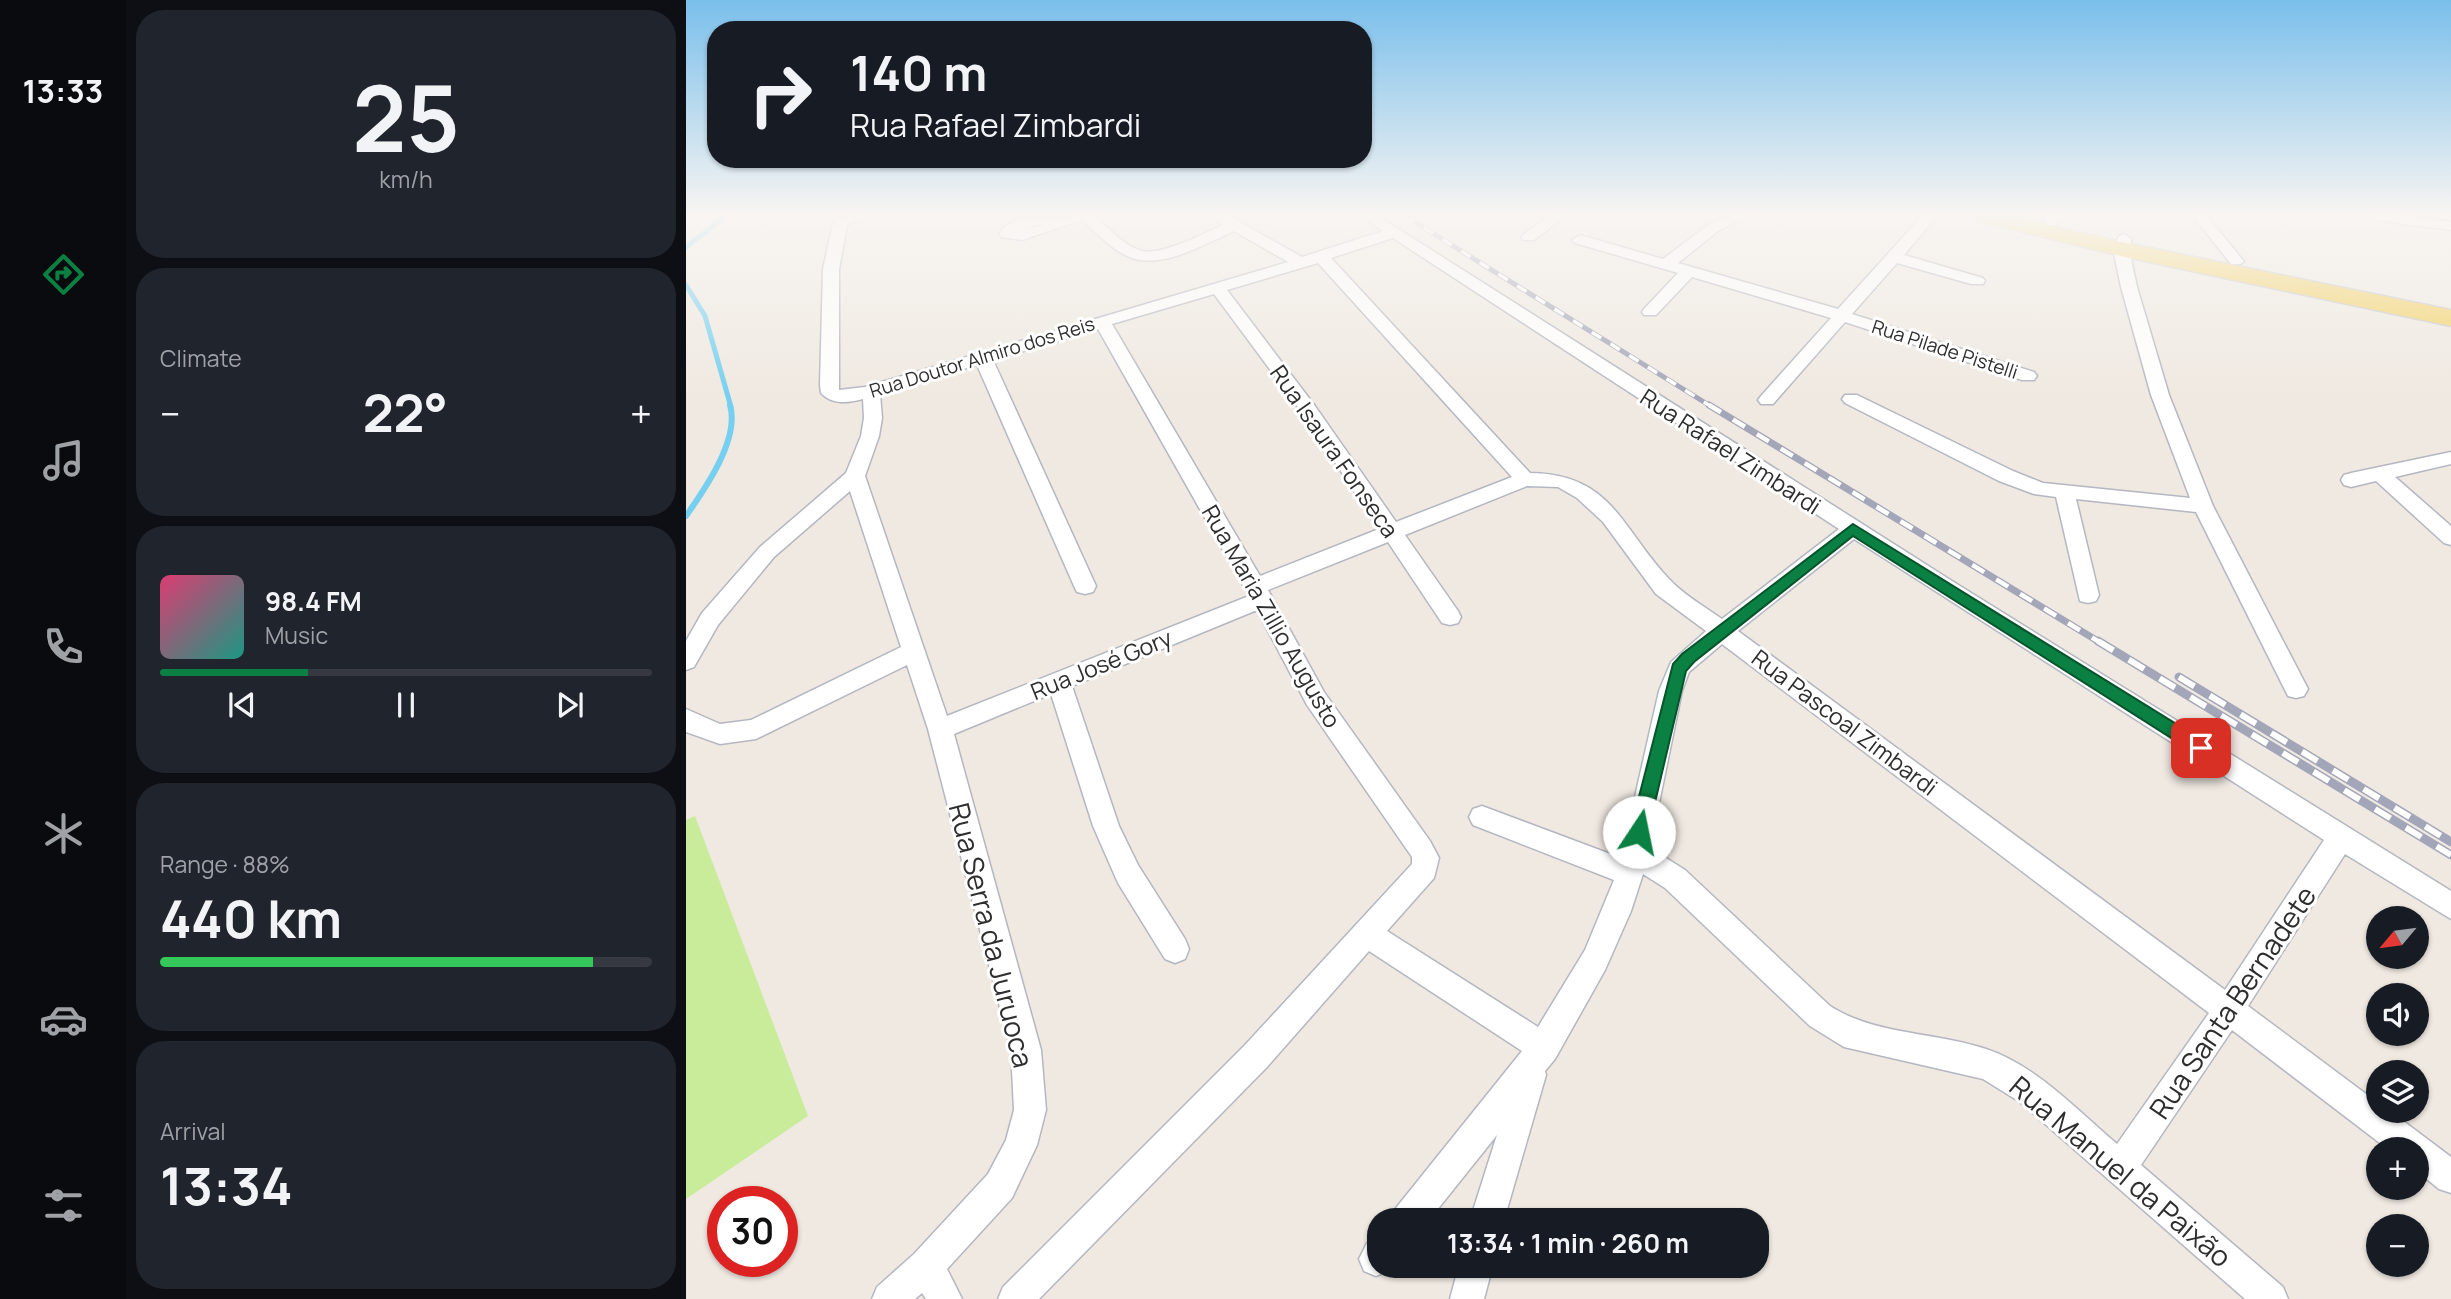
<!DOCTYPE html>
<html lang="en">
<head>
<meta charset="utf-8">
<style>
  body { margin:0; font-family:Manrope,sans-serif; background:#20242c; color:#f1f3f6; height:100vh; display:flex; flex-direction:column; font-size:26px; white-space:nowrap }
  * { box-sizing:border-box; margin:0 }
  p { font-size:23px; color:#9ea1a6 }
  .icon { flex:none; width:38px; height:38px; fill:none; stroke:currentColor; stroke-width:2; stroke-linecap:round; stroke-linejoin:round }
  .map { position:relative; flex:1; overflow:hidden }
  .details { display:flex; flex-direction:column; gap:10px; padding:10px; background:#0d0f14; width:560px }
  .details>* { flex:none }
  .top-card { position:absolute; left:21px; top:21px; width:665px; height:147px; border-radius:28px; box-shadow:0 2px 5px #0004; background:#171b24; color:#f1f3f6; overflow:hidden }
  .needle { width:46px; rotate:241deg }
  .tools { position:absolute; left:1680px; top:906px; display:grid; gap:14px }
  .tools a { display:grid; place-items:center; width:63px; height:63px; border-radius:50%; background:#171b24; box-shadow:0 2px 5px #0004; font-size:35px }
  .speed { position:absolute; left:21px; top:1186px; display:flex; gap:14px; font-size:35px; font-weight:700; text-align:center }
  .speed>* { display:grid; place-content:center; width:91px; height:91px; border-radius:50%; background:#171b24; box-shadow:0 2px 5px #0004; line-height:1 }
  .speed .limit { border:10px solid #d22; background:#fff; color:#111 }
  .pin { position:absolute; display:grid; place-items:center; width:60px; height:60px; color:#fff; margin:-30px; border-radius:14px; box-shadow:0 4px 10px #0006 }
  .me { position:absolute; width:77px; margin:-38px; rotate:11deg; stroke-linejoin:round; filter:drop-shadow(0 0 5px #0008) }
  .turn { display:flex; align-items:center; gap:24px; height:147px; padding:0 28px; font-size:32px }
  .turn .icon { width:91px; height:91px; stroke-width:2.5 }
  .turn b { display:block; font-size:49px; line-height:60px }
  .big { font-size:52px; font-weight:700; line-height:1.1 }
  .details .tile { flex:1; display:flex; flex-direction:column; justify-content:center; gap:10px; min-width:0; padding:0 24px; border-radius:28px; background:#20242c }
  .details .dial { align-items:center; gap:0 }
  .dial b { font-size:91px; line-height:1 }
  .song { display:flex; align-items:center; gap:21px }
  .cover { width:84px; height:84px; border-radius:10px; background:linear-gradient(135deg,hsl(340 70% 55%),hsl(170 70% 35%)) }
  .played { height:7px; border-radius:4px; background:linear-gradient(90deg,#0b8043 30%,#363941 30%) }
  .keys { display:flex; justify-content:space-around; direction:ltr }
  .heat { display:flex; justify-content:space-between; align-items:center; font-size:38px; direction:ltr }
  .charge { height:10px; border-radius:5px; background:linear-gradient(90deg,#34c759 88%,#363941 0) }
  .trip { position:absolute; left:681px; top:1208px; width:402px; height:70px; border-radius:28px; background:#171b24; box-shadow:0 2px 5px #0004; font-weight:700; line-height:70px; text-align:center }
  main { display:flex; flex:1; min-height:0 }
  .menu { display:flex; flex-direction:column; width:126px; justify-content:space-around; align-items:center; background:#090b0e; color:#9ea1a6 }
  .menu .icon { width:49px; height:49px }
  .menu .selected { color:#0b8043 }
  .menu b { font-size:32px; color:#f1f3f6 }
  .map>svg:first-child { display:block }
  .pitch { fill:#c9ec9a }
  .lines { fill:none; stroke-linecap:round; stroke-linejoin:round }
  .stream-far1 { stroke:#75cff0; stroke-width:5 }
  .stream { stroke:#75cff0; stroke-width:6 }
  .street-casing { stroke:#b4b7c1; stroke-width:3 }
  .primary-casing { stroke:#c9c9c9; stroke-width:3 }
  .street { fill:#fff; fill-rule:evenodd }
  .primary { fill:#f2d163; fill-rule:evenodd }
  .rail-far2-casing { stroke:#a3a6b8; stroke-width:5 }
  .rail-far1-casing { stroke:#a3a6b8; stroke-width:7 }
  .rail-casing { stroke:#a3a6b8; stroke-width:9 }
  .rail-far2 { stroke:#fff; stroke-width:3.5; stroke-dasharray:11; stroke-linecap:butt }
  .rail-far1 { stroke:#fff; stroke-width:4.5; stroke-dasharray:14; stroke-linecap:butt }
  .rail { stroke:#fff; stroke-width:6; stroke-dasharray:18; stroke-linecap:butt }
  .route { fill:#0b8043; stroke:#07532c; stroke-width:2 }
  .labels { text-anchor:middle; dominant-baseline:central; stroke-width:6; stroke-linejoin:round; paint-order:stroke }
  .far-street-label { font-size:19px; fill:#2e2e2e; stroke:#fff }
  .street-label { font-size:23px; fill:#2e2e2e; stroke:#fff }
  .near-street-label { font-size:28px; fill:#2e2e2e; stroke:#fff }
</style>
</head>
<body>
<main>
<nav class="menu">
<b>13:33</b>
<svg class="icon selected" aria-label="directions" viewBox="0 0 24 24"><path d="M12 3l9 9-9 9-9-9zM9 14v-3h6M13 9l2 2-2 2"/></svg>
<svg class="icon" aria-label="music" viewBox="0 0 24 24"><path d="M9 18V5l10-2v13"/><circle cx="6" cy="18" r="3"/><circle cx="16" cy="16" r="3"/></svg>
<svg class="icon" aria-label="phone" viewBox="0 0 24 24"><path d="M5 4h4l2 5-3 2q2 4 5 5l2-3 5 2v4C11 20 4 13 5 4z"/></svg>
<svg class="icon" aria-label="climate" viewBox="0 0 24 24"><path d="M12 3v18M4 7l16 10M4 17L20 7"/></svg>
<svg class="icon" aria-label="car" viewBox="0 0 24 24"><path d="M5 17H2v-5l4-1 3-4h7l3 4 3 1v5h-3M9 17h6M6 11h13"/><circle cx="7" cy="17" r="2"/><circle cx="17" cy="17" r="2"/></svg>
<svg class="icon" aria-label="filters" viewBox="0 0 24 24"><path d="M4 7h16M4 17h16"/><circle cx="9" cy="7" r="2"/><circle cx="15" cy="17" r="2"/></svg>
</nav>
<section class="details">
<div class="tile dial"><b>25</b><p>km/h</p></div>
<div class="tile"><p>Climate</p>
<div class="heat"><a>−</a><b class="big">22°</b><a>+</a></div>
</div>
<div class="tile">
<div class="song"><i class="cover"></i><div><b>98.4 FM</b><p>Music</p></div></div>
<div class="played"></div>
<div class="keys"><svg class="icon" aria-label="previous" viewBox="0 0 24 24"><path d="M18 5L8 12l10 7zM5 5v14"/></svg><svg class="icon" aria-label="pause" viewBox="0 0 24 24"><path d="M8 5v14M16 5v14"/></svg><svg class="icon" aria-label="next" viewBox="0 0 24 24"><path d="M6 5l10 7-10 7zM19 5v14"/></svg></div>
</div>
<div class="tile"><p>Range · 88%</p><b class="big">440 km</b><div class="charge"></div></div>
<div class="tile"><p>Arrival</p><b class="big">13:34</b></div>
</section>
<div class="map">
<svg width="1765" height="1299" viewBox="0 0 1765 1299">
  <rect width="100%" height="100%" fill="#efe9e1"/>
  <!-- pitch -->
  <path class="pitch" d="M9 816 122 1116 0 1199V820Z"/>
  <g class="lines">
    <!-- stream-far1 -->
    <path class="stream-far1" d="M0 247 40 216
      M0 285 19 316 45 407"/>
    <!-- stream -->
    <path class="stream" d="M0 516C19 489 54 439 44 405"/>
    <defs>
      <path id="street" d="M160 216H179L161 225 153 269V390L179 387 602 262 548 231C518 244 472 273 439 255 423 247 410 232 396 220L336 240 316 237 313 234C324 215 351 217 370 219 378 219 397 216 408 216 422 227 436 244 453 250 473 258 518 233 537 225L531 221 530 216H543L616 257 697 231 676 216H692L1266 581 1765 891V919L1659 854 1562 1006 1692 1103V1111H1704L1765 1157V1193L1753 1189 1731 1171V1150H1703L1546 1030 1455 1165 1597 1287 1602 1299H1559L1334 1102 1297 1079 1158 1047 1124 1026 979 888 957 874 945 911 919 970 869 1059 859 1071 860 1075 818 1220H784L811 1135 743 1220H705L710 1208 836 1051 683 951 581 1067 353 1299H312L317 1287 559 1045 726 864V857L621 705 571 610 386 686 433 826 452 865 499 939 503 949 499 959 489 963 479 959 432 883 407 826 365 694 268 734 355 1050 360 1110 351 1145 326 1198 261 1269 276 1299H240L236 1293 229 1299H186L191 1287 228 1254 302 1174 320 1140 328 1110 325 1050 242 729 221 665 70 739 34 744 0 732V709L34 724 65 720 215 647 164 491 88 557 32 625 8 667 0 670V641L16 613 74 547 160 473 175 436 178 418 177 399C162 403 146 405 135 393L134 385 137 269 147 223ZM352 225H357L333 231ZM707 238 1153 529 1036 619C1019 607 998 595 984 580 935 529 927 474 844 473L645 258ZM632 263 826 477 710 522 629 406 541 290ZM528 294 617 414 693 529 574 576 426 324ZM412 329 563 596 261 716 179 476 193 436 196 418 194 394 291 365 388 586 391 592 399 594 407 592 410 586 307 360ZM841 486 872 487 891 498 917 522 970 594 1020 631 985 662 973 691 935 858 796 806 787 809 783 817 787 825 928 880 899 950 852 1027 701 931 748 878 753 858 744 841 638 692 582 590 702 542 756 623 764 625 772 623 775 617 772 611 719 535ZM1168 539 1638 840 1539 990 1052 631ZM1036 644 1523 1013 1431 1144C1391 1110 1351 1066 1300 1049 1249 1032 1189 1035 1144 1006L999 870 980 858 963 852 996 691 1003 672Z
        M863 216H879L848 240H838L835 237 838 234Z
        M1043 216H1061L1032 231 992 263 1152 309 1236 216H1251L1218 255 1297 278 1299 281 1297 284H1285L1211 263 1166 314 1348 372 1351 376 1348 380H1336L1159 322 1087 404H1075L1072 400 1075 396 1145 318 1006 277 970 315H958L956 312 958 309 992 273 889 243 886 240 894 235 977 259 1022 225Z
        M1360 216H1374L1370 225 1365 226 1358 222Z
        M1507 216H1521L1555 258 1558 261 1555 264H1545Z
        M1683 216H1720L1765 222V230L1690 220Z
        M1438 234 1446 239 1443 249 1451 287 1483 395 1527 506 1622 689 1618 696 1610 698 1602 696 1510 512 1390 499 1413 595 1410 601 1402 603 1394 601 1370 497 1348 494 1313 481 1159 403 1156 399 1159 395H1171L1327 471 1357 483 1504 498 1465 395 1435 287 1427 249 1433 236Z
        M1765 452V464L1709 477 1765 526V545L1758 543 1690 481 1665 487 1658 485 1655 480 1658 475 1665 473Z
        M693 1238V1265H706L702 1271 690 1276 678 1271 673 1259 681 1243Z
        M773 1265H807L798 1299H764Z"/>
      <path id="primary" d="M1289 216H1326L1435 242 1765 310V326L1435 256 1292 221Z"/>
    </defs>
    <!-- street casing -->
    <use href="#street" class="street-casing"/>
    <!-- primary casing -->
    <use href="#primary" class="primary-casing"/>
    <!-- street -->
    <use href="#street" class="street"/>
    <!-- primary -->
    <use href="#primary" class="primary"/>
    <defs>
      <path id="rail-far2" d="M719 216 1026 407"/>
      <path id="rail-far1" d="M1023 405 1415 643"/>
      <path id="rail" d="M1412 641 1765 855
        M1493 677 1765 842"/>
    </defs>
    <!-- rail-far2 casing -->
    <use href="#rail-far2" class="rail-far2-casing"/>
    <!-- rail-far1 casing -->
    <use href="#rail-far1" class="rail-far1-casing"/>
    <!-- rail casing -->
    <use href="#rail" class="rail-casing"/>
    <!-- rail-far2 -->
    <use href="#rail-far2" class="rail-far2"/>
    <!-- rail-far1 -->
    <use href="#rail-far1" class="rail-far1"/>
    <!-- rail -->
    <use href="#rail" class="rail"/>
  </g>
  <!-- sky -->
  <linearGradient id="sky" x2="0" y2="1"><stop stop-color="#7abfeb"/><stop offset="0.54" stop-color="#f8f5f2"/><stop offset="1" stop-color="#f8f5f2" stop-opacity="0"/></linearGradient>
  <rect width="1765" height="397" fill="url(#sky)"/>
  <!-- route -->
  <path class="route" d="M1167 524 1521 743 1524 748 1521 753 1515 755 1509 753 1167 536 1008 662 1000 671 962 832 960 838 953 840 947 838 944 832 987 664 996 654Z"/>
  <g class="labels">
    <!-- far-street labels -->
    <g class="far-street-label">
      <text transform="translate(1259 349) rotate(18)">Rua Pilade Pistelli</text>
      <text transform="translate(296 357) rotate(-17)">Rua Doutor Almiro dos Reis</text>
    </g>
    <!-- street labels -->
    <g class="street-label">
      <text transform="translate(649 451) rotate(55)">Rua Isaura Fonseca</text>
      <text transform="translate(1045 451) rotate(33)">Rua Rafael Zimbardi</text>
      <text transform="translate(586 616) rotate(60)">Rua Maria Zillio Augusto</text>
      <text transform="translate(415 664) rotate(-22)">Rua José Gory</text>
      <text transform="translate(1159 722) rotate(37)">Rua Pascoal Zimbardi</text>
    </g>
    <!-- near-street labels -->
    <g class="near-street-label">
      <text transform="translate(306 935) rotate(76)">Rua Serra da Juruoca</text>
      <text transform="translate(1546 1002) rotate(-56)">Rua Santa Bernadete</text>
      <text transform="translate(1435 1171) rotate(40)">Rua Manuel da Paixão</text>
    </g>
  </g>
</svg>
<div class="tools">
<a><svg class="needle" viewBox="-14 -14 28 28"><path d="M0-13l5 13h-10z" fill="#e53935"/><path d="M0 13l5-13h-10z" fill="#9ea1a6"/></svg></a>
<a><svg class="icon" aria-label="sound" viewBox="0 0 24 24"><path d="M4 9h4l5-4v14l-5-4H4zM17 9q2 3 0 6"/></svg></a>
<a><svg class="icon" aria-label="layers" viewBox="0 0 24 24"><path d="M12 4l9 5-9 5-9-5zM3 14l9 5 9-5"/></svg></a>
<a>+</a>
<a>−</a>
</div>
<div class="speed"><div class="limit">30</div></div>
<div class="pin" style="left:1515px;top:748px;background:#d93025"><svg class="icon" aria-label="arrive" viewBox="0 0 24 24"><path d="M6 21V4h12l-3 4 3 4H6"/></svg></div>
<svg class="me" style="left:953px;top:832px" viewBox="-20 -20 40 40"><circle r="19" fill="#fff"/><path d="M0-13L10 11 0 6-10 11z" fill="#0b8043"/></svg>
<div class="trip">13:34 · 1 min · 260 m</div>
<div class="top-card">
<div class="turn"><svg class="icon" aria-label="right" viewBox="0 0 24 24"><path d="M7 20v-9h11M14 6l5 5-5 5"/></svg><div><b>140 m</b>Rua Rafael Zimbardi</div></div>
</div>
</div>
</main>
</body>
</html>
